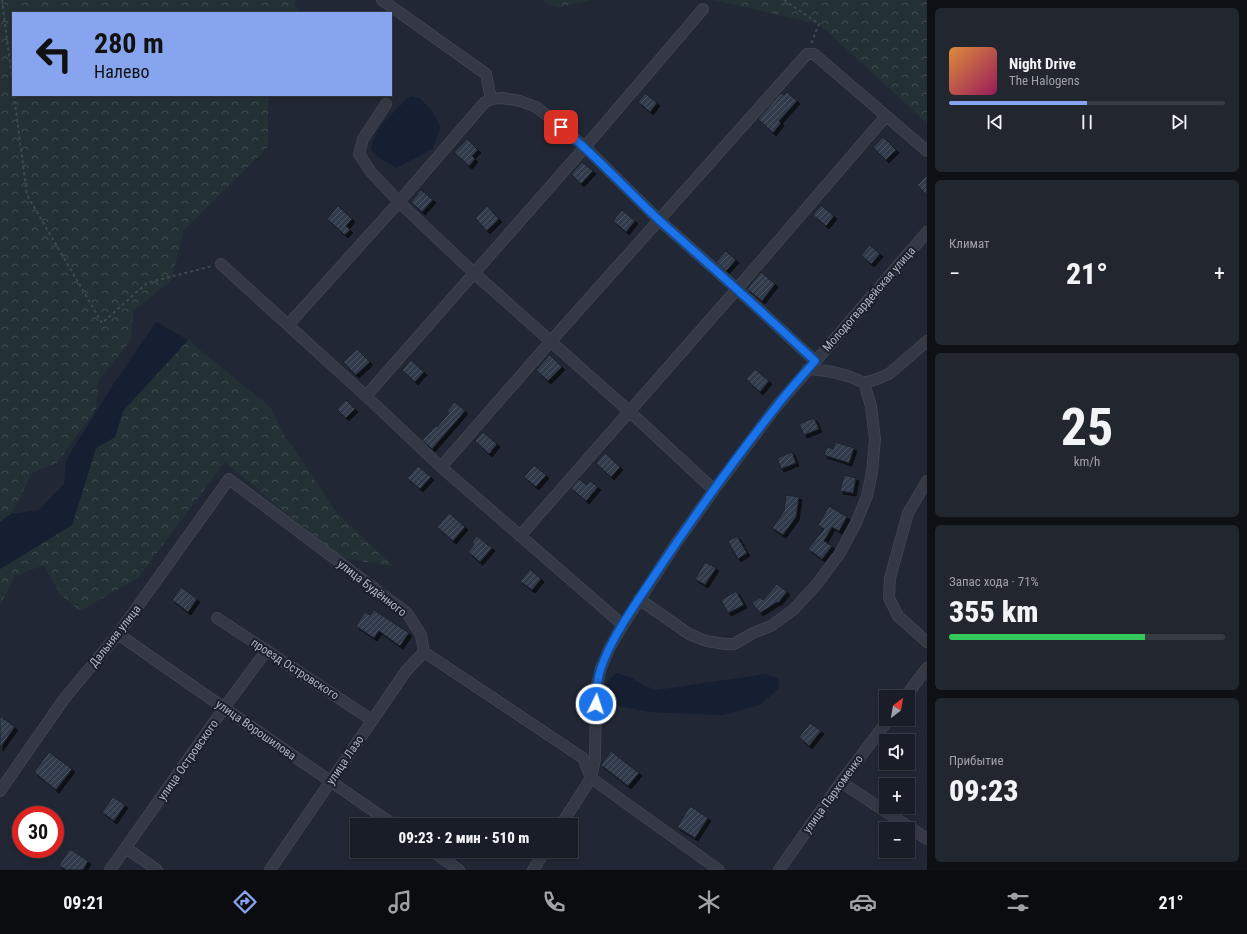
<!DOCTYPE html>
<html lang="ru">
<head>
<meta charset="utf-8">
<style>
  body { margin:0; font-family:"Roboto Condensed",sans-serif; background:#22262f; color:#f1f3f6; height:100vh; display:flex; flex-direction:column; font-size:15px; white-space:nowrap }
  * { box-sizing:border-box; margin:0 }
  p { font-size:13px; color:#9fa2a7 }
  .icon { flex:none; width:22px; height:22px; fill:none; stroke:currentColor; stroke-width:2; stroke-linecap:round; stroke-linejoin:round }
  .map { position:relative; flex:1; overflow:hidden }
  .sheet { display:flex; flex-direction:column; gap:8px; padding:8px; background:#0e1015; width:320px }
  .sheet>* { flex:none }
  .hud { position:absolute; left:12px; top:12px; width:380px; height:84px; border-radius:0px; box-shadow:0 2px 6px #0003,0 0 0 1px #373b44; background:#87a4ef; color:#111; overflow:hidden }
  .needle { width:26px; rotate:31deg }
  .tools { position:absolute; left:879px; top:690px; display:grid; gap:8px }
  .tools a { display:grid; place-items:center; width:36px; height:36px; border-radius:0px; background:#191d27; box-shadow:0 2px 6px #0003,0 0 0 1px #373b44; font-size:20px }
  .speed { position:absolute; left:12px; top:806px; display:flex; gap:8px; font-size:20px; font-weight:700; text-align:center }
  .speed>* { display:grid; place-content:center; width:52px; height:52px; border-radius:50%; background:#191d27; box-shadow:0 2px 6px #0003,0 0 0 1px #373b44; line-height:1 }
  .speed .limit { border:6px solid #d22; background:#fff; color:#111 }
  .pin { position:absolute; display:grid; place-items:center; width:34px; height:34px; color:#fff; margin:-17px; border-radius:8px; box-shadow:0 2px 6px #0006 }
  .me { position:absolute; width:44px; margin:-22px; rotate:4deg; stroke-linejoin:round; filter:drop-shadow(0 0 3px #0008) }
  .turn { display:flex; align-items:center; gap:14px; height:84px; padding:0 16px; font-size:18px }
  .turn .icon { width:52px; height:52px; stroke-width:2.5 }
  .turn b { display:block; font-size:28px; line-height:34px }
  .big { font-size:30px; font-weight:800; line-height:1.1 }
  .sheet .tile { flex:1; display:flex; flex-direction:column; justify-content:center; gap:6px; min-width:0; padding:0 14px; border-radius:6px; background:#22262f }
  .sheet .dial { align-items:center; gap:0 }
  .dial b { font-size:52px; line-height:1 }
  .song { display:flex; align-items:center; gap:12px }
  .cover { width:48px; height:48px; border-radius:6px; background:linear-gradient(135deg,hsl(30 70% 55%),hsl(330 70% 35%)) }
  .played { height:4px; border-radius:2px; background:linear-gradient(90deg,#87a4ef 50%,#373b44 50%) }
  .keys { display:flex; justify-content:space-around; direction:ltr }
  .heat { display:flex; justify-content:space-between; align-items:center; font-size:22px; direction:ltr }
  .charge { height:6px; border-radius:3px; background:linear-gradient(90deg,#34c759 71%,#373b44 0) }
  .trip { position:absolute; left:350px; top:818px; width:228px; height:40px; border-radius:0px; background:#191d27; box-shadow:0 2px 6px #0003,0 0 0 1px #373b44; font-weight:800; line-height:40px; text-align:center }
  .tab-bar { display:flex; height:64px; justify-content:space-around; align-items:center; background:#0a0c10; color:#9fa2a7 }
  .tab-bar .icon { width:28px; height:28px }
  .tab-bar .selected { color:#87a4ef }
  .tab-bar b { font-size:18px; color:#f1f3f6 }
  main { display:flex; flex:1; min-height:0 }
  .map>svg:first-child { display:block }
  .forest { fill:url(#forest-crowns) }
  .water { fill:#161e31 }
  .building { fill:url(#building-hatch); stroke:#1c212c; filter:url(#shadow) }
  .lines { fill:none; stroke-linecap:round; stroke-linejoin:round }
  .minor-casing { stroke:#3e434f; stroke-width:12 }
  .path { stroke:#3b4b4e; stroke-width:2; stroke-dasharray:3 3; stroke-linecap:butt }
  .minor { stroke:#343945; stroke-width:10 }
  .route-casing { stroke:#114b97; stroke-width:10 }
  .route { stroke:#1a73e8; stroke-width:7 }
  .labels { text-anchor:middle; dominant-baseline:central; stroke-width:4; stroke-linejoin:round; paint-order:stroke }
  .street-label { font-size:12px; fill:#aeb4c2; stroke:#1a1f2a }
</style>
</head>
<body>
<main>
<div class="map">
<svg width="927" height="870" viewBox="0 0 927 870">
  <defs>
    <pattern id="forest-crowns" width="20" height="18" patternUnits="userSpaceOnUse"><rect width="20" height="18" fill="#233135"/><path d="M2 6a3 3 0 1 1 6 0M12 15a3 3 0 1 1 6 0" fill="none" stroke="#404c51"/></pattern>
    <pattern id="building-hatch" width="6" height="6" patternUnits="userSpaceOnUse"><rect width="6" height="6" fill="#333b4b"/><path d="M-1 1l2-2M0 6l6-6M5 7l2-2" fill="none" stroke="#4e5563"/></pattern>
    <filter id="shadow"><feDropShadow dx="3" dy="3" stdDeviation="0" flood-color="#0009"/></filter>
  </defs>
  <rect width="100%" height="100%" fill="#212734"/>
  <!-- forest -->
  <path class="forest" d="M0 0H297L294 3 299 13H13V95H269L268 108V147L184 230 171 281 133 311 131 340 99 380 96 409 57 463 32 473 11 514 0 522Z
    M541 0H590L557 8Z
    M713 0H927V123L819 24Z
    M188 340 271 408 283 433 337 513 393 566 340 558 225 462 138 578 80 611 60 594 44 565 15 576 0 605V569L72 525 96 448 115 437 123 411Z"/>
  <!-- water -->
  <path class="water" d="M410 96 419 98 431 109 441 128 432 149 396 168 381 159 371 150 373 140 382 124Z
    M156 322 188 340 123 411 115 437 96 448 72 525 0 569V522L11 514 39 510 64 484 66 460 113 385Z
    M617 673 632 678 645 686 657 690 765 674 779 679 778 689 760 705 722 715 650 712 617 706 604 695 608 680Z"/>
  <!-- building -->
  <path class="building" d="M787 92 797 101 779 121 781 123 773 133 758 119 781 93 784 95Z
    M645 93 657 103 650 112 638 102Z
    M883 137 896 150 886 160 873 147Z
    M467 139 478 150 472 156 475 159 469 166 454 152Z
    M582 162 593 171 581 184 571 174Z
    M927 175V195L917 185Z
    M421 190 433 200 422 212 411 202Z
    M821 205 834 216 826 226 813 215Z
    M338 206 352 219 346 226 350 230 345 235 327 219Z
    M487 206 499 219 487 231 475 218Z
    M622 210 635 221 626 232 613 221Z
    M870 245 880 254 871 264 861 255Z
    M726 251 736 260 726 271 716 262Z
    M761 272 775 284 762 301 747 289Z
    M357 349 370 362 356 375 343 362Z
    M550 355 562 367 548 381 536 370Z
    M411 360 424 372 415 382 402 370Z
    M755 369 769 381 760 392 746 379Z
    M346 400 355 409 346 418 337 409Z
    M455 402 465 411 432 449 422 440 436 426 437 427 449 413 447 411Z
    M814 418 819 429 804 435 799 424Z
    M483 432 497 444 489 454 475 441Z
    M835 442 854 448 849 463 824 455 827 447 833 449Z
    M792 452 796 463 781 469 777 458Z
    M605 453 620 467 611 477 596 463Z
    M534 465 546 475 536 487 524 477Z
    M418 466 431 477 420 489 407 478Z
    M844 475 856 478 853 493 840 491Z
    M579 479 587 485 590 481 598 487 586 501 571 488Z
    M786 495 799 497 796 517 783 535 772 528 784 511Z
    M829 506 847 517 839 531 832 527 824 541 832 546 822 559 808 549 824 529 818 525Z
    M449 513 465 527 453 541 437 527Z
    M477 536 492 548 480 562 468 552 474 545 472 542Z
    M737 536 747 553 738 559 728 541Z
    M705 562 716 568 705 585 695 579Z
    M530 569 541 579 532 590 520 581Z
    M777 584 787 592 778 603 777 602 760 613 752 603 760 597 763 600Z
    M181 587 197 599 188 612 172 600Z
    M736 591 744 605 728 613 721 600Z
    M374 610 409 633 400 646 379 631 374 638 356 626 365 612 370 615Z
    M0 716 15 727 0 748Z
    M810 723 821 731 809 746 799 737Z
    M611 751 639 773 628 786 601 765Z
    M49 752 72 769 56 790 34 772Z
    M113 797 125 805 114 821 102 812Z
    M690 806 708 818 695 838 677 827Z
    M70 849 88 861 83 870H66L59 865Z"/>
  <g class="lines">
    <defs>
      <path id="minor" d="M382 0 486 74 491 99
        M386 104 363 139 359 154 371 172 399 202 474 273 630 412 714 490
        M221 264 288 325
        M864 383 877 379 889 374 927 341
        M366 396 585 147 703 9
        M441 467 551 341 807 54H814L927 151
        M927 481 908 513 890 578 889 598 898 616 927 642
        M520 536 737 289 886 116
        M639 599 689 634 706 641 725 644H734L753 633 771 626 793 610 817 584 840 553 856 523 867 496 872 472 875 439 871 406 864 383C847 374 828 370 808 369
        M217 618 372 720
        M623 625 441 467 366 396 288 325 399 202 484 103 491 99 502 98 520 101 536 107 549 117 585 147 659 220 737 289 815 361
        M118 634 224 708 394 825
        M905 697 927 668
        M591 778 719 870
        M841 782 927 839
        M0 791 64 699 118 634 229 479 407 613 421 635 424 652 583 758 591 778
        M561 825 591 778 595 759 596 689 601 668 610 647 623 625 677 542 714 490 776 407 927 232
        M126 848 157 870
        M432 851 459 870
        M110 870 224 708 267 650
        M270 870 406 671 424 652
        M533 870 545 851
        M779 870 841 782 889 719"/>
    </defs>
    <!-- minor casing -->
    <use href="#minor" class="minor-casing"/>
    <!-- path -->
    <path class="path" d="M2 0 13 86
      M784 0 819 24 811 44
      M14 95 27 195 102 323 147 283 212 266"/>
    <!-- minor -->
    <use href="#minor" class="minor"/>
  </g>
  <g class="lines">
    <defs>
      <path id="route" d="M561 127C596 156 627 190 660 221 712 267 764 313 815 361 802 376 788 391 776 407 733 461 692 519 654 576 636 603 611 638 601 668 597 679 596 691 596 704"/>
    </defs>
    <!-- route casing -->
    <use href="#route" class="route-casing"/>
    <!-- route -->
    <use href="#route" class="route"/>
  </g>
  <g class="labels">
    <!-- street labels -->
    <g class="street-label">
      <text transform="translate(869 299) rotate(-49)">Молодогвардейская улица</text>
      <text transform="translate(372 588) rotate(38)">улица Будённого</text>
      <text transform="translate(115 636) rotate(-52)">Дальняя улица</text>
      <text transform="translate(295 669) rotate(33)">проезд Островского</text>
      <text transform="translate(256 730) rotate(35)">улица Ворошилова</text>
      <text transform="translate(188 760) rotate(-55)">улица Островского</text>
      <text transform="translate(345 760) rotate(-56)">улица Лазо</text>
      <text transform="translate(833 794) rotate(-54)">улица Пархоменко</text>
    </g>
  </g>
</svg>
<div class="tools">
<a><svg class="needle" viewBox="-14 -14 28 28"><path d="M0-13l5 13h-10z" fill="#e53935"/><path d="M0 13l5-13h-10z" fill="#9fa2a7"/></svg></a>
<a><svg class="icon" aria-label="sound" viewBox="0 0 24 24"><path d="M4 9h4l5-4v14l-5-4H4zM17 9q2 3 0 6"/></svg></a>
<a>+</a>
<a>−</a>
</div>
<div class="speed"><div class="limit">30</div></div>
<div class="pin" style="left:561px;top:127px;background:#d93025"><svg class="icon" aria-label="arrive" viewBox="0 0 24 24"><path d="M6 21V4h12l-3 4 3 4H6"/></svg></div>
<svg class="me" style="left:596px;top:704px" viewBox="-20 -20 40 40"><circle r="17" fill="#1a73e8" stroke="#fff" stroke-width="3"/><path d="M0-11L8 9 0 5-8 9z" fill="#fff"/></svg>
<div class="trip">09:23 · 2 мин · 510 m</div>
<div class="hud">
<div class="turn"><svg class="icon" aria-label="left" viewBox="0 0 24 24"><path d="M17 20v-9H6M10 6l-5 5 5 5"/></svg><div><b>280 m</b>Налево</div></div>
</div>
</div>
<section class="sheet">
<div class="tile">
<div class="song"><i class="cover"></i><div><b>Night Drive</b><p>The Halogens</p></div></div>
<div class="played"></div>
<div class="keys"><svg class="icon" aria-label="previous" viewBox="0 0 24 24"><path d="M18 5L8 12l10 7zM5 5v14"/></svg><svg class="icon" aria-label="pause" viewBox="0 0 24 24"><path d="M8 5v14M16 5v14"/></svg><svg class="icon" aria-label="next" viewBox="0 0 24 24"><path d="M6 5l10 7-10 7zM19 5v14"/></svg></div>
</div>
<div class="tile"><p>Климат</p>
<div class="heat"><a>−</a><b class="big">21°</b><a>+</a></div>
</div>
<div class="tile dial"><b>25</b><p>km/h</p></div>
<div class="tile"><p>Запас хода · 71%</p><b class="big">355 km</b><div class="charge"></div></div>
<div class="tile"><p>Прибытие</p><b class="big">09:23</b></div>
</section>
</main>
<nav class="tab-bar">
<b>09:21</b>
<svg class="icon selected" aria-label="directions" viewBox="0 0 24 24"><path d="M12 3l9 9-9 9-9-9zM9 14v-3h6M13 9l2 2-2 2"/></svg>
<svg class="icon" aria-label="music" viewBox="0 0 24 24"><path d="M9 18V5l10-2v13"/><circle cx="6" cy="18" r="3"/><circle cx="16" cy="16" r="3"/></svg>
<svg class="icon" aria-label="phone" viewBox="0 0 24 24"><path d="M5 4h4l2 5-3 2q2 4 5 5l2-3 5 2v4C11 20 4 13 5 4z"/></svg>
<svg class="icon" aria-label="climate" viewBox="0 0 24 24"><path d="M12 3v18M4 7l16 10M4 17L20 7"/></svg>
<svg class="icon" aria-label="car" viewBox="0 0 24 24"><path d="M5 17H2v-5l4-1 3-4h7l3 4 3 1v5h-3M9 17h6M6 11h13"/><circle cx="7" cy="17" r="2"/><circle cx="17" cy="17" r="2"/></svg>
<svg class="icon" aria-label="filters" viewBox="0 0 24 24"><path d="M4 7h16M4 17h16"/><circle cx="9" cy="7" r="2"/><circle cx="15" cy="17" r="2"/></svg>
<b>21°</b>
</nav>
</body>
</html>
